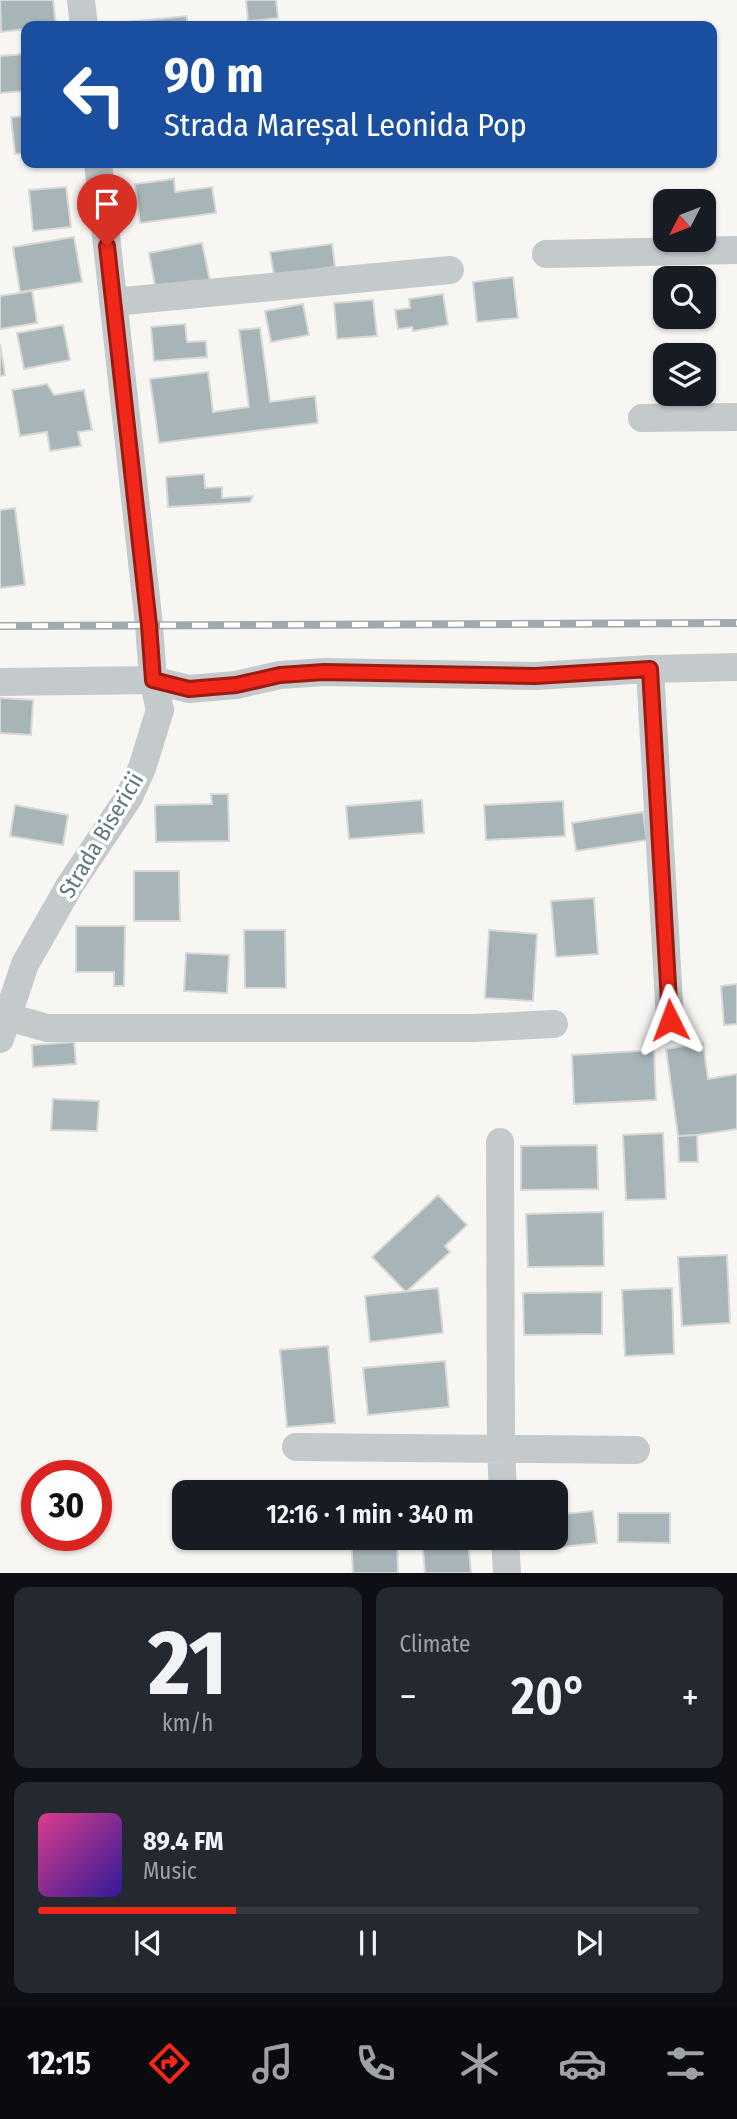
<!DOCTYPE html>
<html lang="en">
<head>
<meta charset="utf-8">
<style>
  body { margin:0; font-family:"Fira Sans Condensed",sans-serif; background:#242831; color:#f1f3f6; height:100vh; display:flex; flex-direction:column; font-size:26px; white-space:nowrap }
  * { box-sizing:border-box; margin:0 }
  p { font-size:23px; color:#9ea1a6 }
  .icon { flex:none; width:38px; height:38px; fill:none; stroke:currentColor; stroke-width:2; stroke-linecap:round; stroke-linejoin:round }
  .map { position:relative; height:1573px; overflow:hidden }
  .side { display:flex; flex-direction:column; gap:14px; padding:14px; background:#0d0f14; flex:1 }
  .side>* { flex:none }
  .banner { position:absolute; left:21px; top:21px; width:696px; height:147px; border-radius:14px; box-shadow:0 2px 5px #0004; background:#1a4fa0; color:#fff; overflow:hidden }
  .needle { width:46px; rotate:228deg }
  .fabs { position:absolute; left:653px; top:189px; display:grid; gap:14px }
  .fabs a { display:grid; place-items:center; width:63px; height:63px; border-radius:14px; background:#171b24; box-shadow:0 2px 5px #0004; font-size:35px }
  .speed { position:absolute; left:21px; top:1460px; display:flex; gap:14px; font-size:35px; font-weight:700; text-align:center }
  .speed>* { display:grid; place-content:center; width:91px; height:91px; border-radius:50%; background:#171b24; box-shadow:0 2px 5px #0004; line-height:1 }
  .speed .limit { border:10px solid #d22; background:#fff; color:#111 }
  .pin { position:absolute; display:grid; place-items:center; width:60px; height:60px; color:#fff; margin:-72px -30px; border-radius:50% 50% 50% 0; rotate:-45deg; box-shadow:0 0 7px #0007 }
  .pin .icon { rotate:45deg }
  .me { position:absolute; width:77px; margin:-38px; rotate:357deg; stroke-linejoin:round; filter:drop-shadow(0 0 5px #0008) }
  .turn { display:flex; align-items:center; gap:24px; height:147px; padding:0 28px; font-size:32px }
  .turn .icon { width:91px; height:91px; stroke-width:2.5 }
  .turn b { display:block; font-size:49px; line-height:60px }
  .big { font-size:52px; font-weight:600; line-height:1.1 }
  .side .card { flex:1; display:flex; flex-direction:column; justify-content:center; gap:10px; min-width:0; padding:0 24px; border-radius:14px; background:#242831 }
  .side .dial { align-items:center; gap:0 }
  .dial b { font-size:91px; line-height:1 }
  .song { display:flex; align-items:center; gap:21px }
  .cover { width:84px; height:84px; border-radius:10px; background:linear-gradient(135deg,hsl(330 70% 55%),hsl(250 70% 35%)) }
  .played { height:7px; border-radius:4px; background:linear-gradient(90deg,#f12819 30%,#363941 30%) }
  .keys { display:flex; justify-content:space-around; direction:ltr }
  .heat { display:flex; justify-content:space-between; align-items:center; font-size:38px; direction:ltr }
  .side .tiles { flex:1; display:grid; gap:14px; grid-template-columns:1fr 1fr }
  .card:last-child { grid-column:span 2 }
  .trip { position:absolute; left:172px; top:1480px; width:396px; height:70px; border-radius:14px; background:#171b24; box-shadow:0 2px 5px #0004; font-weight:600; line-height:70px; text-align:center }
  .tab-bar { display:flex; height:112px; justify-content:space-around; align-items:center; background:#090b0e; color:#9ea1a6 }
  .tab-bar .icon { width:49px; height:49px }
  .tab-bar .current { color:#f12819 }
  .tab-bar b { font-size:32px; color:#f1f3f6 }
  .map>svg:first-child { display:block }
  .building { fill:#a7b4b8; stroke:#d8d8d6; stroke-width:2 }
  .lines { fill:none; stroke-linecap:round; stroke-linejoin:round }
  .minor { stroke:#c4c9cc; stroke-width:28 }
  .rail-casing { stroke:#a0aaae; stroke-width:8 }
  .rail { stroke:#fff; stroke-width:5; stroke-dasharray:16; stroke-linecap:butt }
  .route-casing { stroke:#9d1a10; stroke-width:18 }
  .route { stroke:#f12819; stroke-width:12 }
  .labels { text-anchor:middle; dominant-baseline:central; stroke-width:7; stroke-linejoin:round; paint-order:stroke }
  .street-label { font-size:23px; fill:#5f7881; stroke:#fff }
</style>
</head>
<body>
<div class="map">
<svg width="737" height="1573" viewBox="0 0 737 1573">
  <rect width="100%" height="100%" fill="#f7f6f3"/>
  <!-- building -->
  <path class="building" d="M0 0H53L56 26H26V29L1 32Z
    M246 0H276L278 18 248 21Z
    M187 16V26H128L127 22Z
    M26 54V91L0 93V56Z
    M26 116V153L15 154 11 117Z
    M174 179 175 192 212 187 216 213 140 223 135 184Z
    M66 187 71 227 33 231 29 190Z
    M74 237 82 282 20 292 13 247Z
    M202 243 210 281 156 291 149 253Z
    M332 244 335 267 274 275 270 252Z
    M513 277 518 318 477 322 473 282Z
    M32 291 37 323 0 329V296Z
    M443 294 448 325 413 331 412 327 398 329 395 310 410 308 409 299Z
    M373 300 377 336 337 339 334 303Z
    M303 304 309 335 271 342 265 311Z
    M185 324 187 342 206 341 207 357 154 361 151 327Z
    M63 325 70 360 24 369 17 333Z
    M260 328 270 402 315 396 318 423 159 443 150 379 208 372 213 412 249 407 239 330Z
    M0 344 5 375 0 376Z
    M47 384 54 395 84 390 92 430 78 432 81 446 50 451 47 432 20 436 12 390Z
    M204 474 205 488 222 487V498L253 496 250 502 168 507 166 477Z
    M15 508 25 585 0 588V510Z
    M0 698 33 700 31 735 0 733Z
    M211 794H228L229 841 156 842 155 805 212 804Z
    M422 800 424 833 349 839 346 806Z
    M563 801 565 836 486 840 484 805Z
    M15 805 68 815 63 845 10 836Z
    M643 812 647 840 576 851 572 823Z
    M134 871H179L180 921H134Z
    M594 898 598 954 556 957 551 901Z
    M76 926H125L124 986H114V972H76Z
    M244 930H285L286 988H245Z
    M489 930 537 934 533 1001 485 998Z
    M186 953 229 955 227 993 184 991Z
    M737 984V1024L724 1025 721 986Z
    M74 1042 76 1064 33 1067 32 1045Z
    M703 1043 708 1079 737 1074V1129L697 1135 678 1136 666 1049Z
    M654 1050 656 1100 574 1104 572 1055Z
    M53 1099 99 1101 97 1131 51 1130Z
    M663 1133 666 1199 626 1200 623 1135Z
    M697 1135 698 1162H679L678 1136Z
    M597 1145 598 1189 521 1190V1146Z
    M438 1195 467 1225 445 1246 450 1252 406 1292 372 1257Z
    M603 1212 604 1266 528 1267 526 1214Z
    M727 1255 730 1323 682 1326 678 1257Z
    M438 1288 443 1333 370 1342 365 1296Z
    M672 1288 674 1354 625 1356 622 1290Z
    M602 1292V1334L524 1335 523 1293Z
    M328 1346 335 1423 287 1427 280 1350Z
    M445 1361 449 1407 368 1415 363 1368Z
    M593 1511 597 1543 544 1549 542 1538H555V1515Z
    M618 1513H670V1543L618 1542Z
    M351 1538H397L398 1573H353Z
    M422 1538H468L471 1573H425Z"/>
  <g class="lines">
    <!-- minor -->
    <path class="minor" d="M81 0 84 26
      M546 254 737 250
      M113 302 450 270
      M642 418 737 417
      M650 669 670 1020
      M0 682 153 680 189 689 236 685 280 675 324 672 535 676 650 669 737 667
      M8 1017 47 1028H473L554 1024
      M0 1039 25 964 70 885 129 797 142 768 160 710 153 680 149 625 98 163
      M500 1142 501 1448 503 1493
      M296 1447 636 1450
      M505 1538 507 1573"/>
    <defs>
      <path id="rail" d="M0 626 737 623"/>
    </defs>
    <!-- rail casing -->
    <use href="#rail" class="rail-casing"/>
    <!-- rail -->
    <use href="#rail" class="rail"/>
  </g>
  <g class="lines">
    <defs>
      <path id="route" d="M107 246 149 625 153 680 189 689 236 685 280 675 324 672 535 676 650 669 670 1020"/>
    </defs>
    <!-- route casing -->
    <use href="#route" class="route-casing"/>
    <!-- route -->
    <use href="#route" class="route"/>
  </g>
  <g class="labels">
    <!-- street labels -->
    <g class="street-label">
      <text transform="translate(101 835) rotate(-59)">Strada Bisericii</text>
    </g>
  </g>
</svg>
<div class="fabs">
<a><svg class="needle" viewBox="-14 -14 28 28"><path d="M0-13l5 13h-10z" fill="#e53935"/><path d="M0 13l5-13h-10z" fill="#9ea1a6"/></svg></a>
<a><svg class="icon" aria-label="search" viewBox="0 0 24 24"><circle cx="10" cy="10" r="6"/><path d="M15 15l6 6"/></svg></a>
<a><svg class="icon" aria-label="layers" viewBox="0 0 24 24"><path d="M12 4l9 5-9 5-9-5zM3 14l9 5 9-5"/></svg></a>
</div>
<div class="speed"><div class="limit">30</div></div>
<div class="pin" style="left:107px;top:246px;background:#d93025"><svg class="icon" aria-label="arrive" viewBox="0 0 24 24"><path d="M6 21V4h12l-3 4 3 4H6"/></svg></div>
<svg class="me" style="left:670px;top:1020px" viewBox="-20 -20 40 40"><path d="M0-17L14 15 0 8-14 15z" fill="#f12819" stroke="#fff" stroke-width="4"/></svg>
<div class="trip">12:16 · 1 min · 340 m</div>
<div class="banner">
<div class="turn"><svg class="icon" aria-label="left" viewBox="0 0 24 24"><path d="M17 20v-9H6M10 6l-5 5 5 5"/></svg><div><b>90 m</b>Strada Mareșal Leonida Pop</div></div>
</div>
</div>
<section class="side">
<div class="tiles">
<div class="card dial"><b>21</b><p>km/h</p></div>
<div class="card"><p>Climate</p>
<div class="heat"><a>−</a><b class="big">20°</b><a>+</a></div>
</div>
<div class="card">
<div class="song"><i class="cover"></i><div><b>89.4 FM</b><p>Music</p></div></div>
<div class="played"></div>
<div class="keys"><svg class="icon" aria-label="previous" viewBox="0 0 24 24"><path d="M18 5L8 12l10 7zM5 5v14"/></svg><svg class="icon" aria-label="pause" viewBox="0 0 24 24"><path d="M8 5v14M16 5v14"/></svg><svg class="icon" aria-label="next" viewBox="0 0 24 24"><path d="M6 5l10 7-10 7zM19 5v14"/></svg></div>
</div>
</div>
</section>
<nav class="tab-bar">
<b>12:15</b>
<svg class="icon current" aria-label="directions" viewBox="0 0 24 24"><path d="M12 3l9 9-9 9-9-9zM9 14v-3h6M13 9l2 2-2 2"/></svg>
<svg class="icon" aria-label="music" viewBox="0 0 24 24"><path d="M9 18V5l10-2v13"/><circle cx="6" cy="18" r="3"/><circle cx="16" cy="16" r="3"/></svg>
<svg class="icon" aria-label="phone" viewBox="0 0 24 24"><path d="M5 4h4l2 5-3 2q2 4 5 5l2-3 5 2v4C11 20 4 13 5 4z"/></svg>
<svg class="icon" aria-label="climate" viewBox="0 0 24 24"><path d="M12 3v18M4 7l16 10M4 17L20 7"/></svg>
<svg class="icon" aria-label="car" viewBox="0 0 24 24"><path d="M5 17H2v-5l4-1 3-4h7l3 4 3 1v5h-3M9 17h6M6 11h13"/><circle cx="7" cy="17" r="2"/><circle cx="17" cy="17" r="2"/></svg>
<svg class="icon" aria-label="filters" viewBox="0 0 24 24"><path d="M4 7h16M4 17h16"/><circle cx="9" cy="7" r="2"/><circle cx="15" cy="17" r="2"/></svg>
</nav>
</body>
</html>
